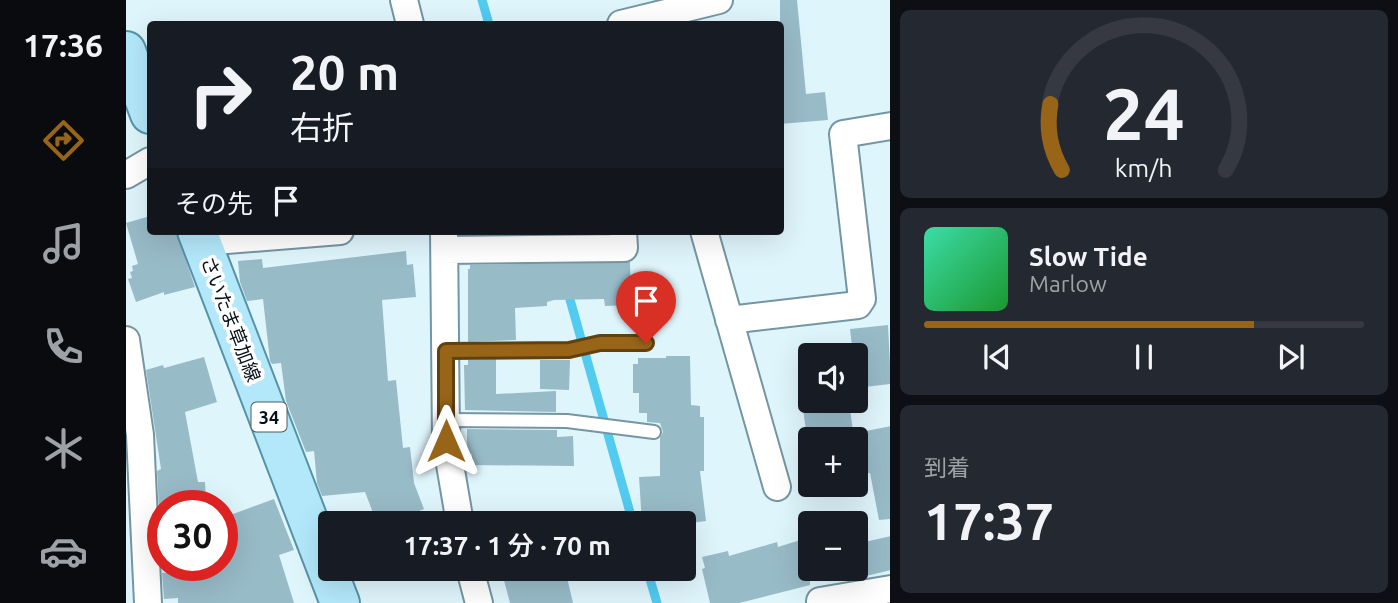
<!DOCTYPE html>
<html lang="ja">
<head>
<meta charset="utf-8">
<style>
  body { margin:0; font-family:Ubuntu,"Noto Sans JP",sans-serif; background:#242831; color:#f1f3f6; height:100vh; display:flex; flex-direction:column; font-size:26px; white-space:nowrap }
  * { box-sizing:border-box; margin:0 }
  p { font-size:23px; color:#9ea1a6 }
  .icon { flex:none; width:38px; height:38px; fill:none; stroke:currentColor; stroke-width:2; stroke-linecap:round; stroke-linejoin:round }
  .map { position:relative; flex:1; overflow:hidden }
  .drawer { display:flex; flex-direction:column; gap:10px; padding:10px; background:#0d0f14; width:508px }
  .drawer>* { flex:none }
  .hud { position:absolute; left:21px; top:21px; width:637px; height:214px; border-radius:7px; box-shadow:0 7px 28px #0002; background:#171b24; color:#f1f3f6; overflow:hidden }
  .controls { position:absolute; left:672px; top:343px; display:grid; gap:14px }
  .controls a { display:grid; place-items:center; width:70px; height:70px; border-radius:7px; background:#171b24; box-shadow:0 7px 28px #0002; font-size:35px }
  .speed { position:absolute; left:21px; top:490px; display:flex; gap:14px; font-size:35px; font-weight:700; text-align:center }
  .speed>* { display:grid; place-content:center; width:91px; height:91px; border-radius:50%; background:#171b24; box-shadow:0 7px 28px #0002; line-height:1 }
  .speed .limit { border:10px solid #d22; background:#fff; color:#111 }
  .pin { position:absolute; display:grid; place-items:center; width:60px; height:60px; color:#fff; margin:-72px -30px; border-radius:50% 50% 50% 0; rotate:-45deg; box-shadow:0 0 7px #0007 }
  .pin .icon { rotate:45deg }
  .me { position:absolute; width:77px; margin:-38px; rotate:0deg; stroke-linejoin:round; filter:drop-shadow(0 0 5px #0008) }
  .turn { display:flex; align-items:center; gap:24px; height:147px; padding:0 28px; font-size:32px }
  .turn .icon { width:91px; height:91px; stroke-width:2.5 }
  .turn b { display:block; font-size:49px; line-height:60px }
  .then { display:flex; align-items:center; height:66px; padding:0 28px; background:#0003; gap:14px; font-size:26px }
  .big { font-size:52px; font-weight:600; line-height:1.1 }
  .drawer .widget { flex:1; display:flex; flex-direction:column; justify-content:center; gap:10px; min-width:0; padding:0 24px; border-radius:10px; background:#242831 }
  .drawer .dial { align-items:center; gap:0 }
  .dial svg { height:182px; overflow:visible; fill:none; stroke:#363941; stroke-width:7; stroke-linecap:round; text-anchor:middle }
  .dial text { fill:#f1f3f6; stroke:none }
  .song { display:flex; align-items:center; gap:21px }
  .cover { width:84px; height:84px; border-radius:10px; background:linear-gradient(135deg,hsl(160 70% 55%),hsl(130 70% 35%)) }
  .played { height:7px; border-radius:4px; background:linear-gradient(90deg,#976418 75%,#363941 75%) }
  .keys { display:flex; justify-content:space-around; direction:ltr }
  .trip { position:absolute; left:192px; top:511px; width:378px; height:70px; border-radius:7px; background:#171b24; box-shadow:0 7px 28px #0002; font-weight:600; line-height:70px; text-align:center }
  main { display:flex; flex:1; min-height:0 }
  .tabs { display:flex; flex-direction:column; width:126px; justify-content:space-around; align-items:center; background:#090b0e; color:#9ea1a6 }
  .tabs .icon { width:49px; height:49px }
  .tabs .on { color:#976418 }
  .tabs b { font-size:32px; color:#f1f3f6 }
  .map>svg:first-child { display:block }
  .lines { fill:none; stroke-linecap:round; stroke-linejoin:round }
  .stream { stroke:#51cbf0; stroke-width:9 }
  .building { fill:#98bbc8 }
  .lane-casing { stroke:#7496a2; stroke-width:16 }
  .street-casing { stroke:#7496a2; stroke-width:30 }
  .primary-casing { stroke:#5593a7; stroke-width:42 }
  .lane { stroke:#fff; stroke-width:12 }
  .street { stroke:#fff; stroke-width:26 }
  .primary { stroke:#b3e8fa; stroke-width:38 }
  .route-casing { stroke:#624110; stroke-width:18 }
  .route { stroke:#976418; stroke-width:12 }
  .labels { text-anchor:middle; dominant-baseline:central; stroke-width:7; stroke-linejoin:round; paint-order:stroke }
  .shield { fill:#fff; stroke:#4f585b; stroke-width:2 }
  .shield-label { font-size:18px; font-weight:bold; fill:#041015 }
  .street-label { font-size:19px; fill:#041015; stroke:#fff }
</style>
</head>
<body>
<main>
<nav class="tabs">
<b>17:36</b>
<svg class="icon on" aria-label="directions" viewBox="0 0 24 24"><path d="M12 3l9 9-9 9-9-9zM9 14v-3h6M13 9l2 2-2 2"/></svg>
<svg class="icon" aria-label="music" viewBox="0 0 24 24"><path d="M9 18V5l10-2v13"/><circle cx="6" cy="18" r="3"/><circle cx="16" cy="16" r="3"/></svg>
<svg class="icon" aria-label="phone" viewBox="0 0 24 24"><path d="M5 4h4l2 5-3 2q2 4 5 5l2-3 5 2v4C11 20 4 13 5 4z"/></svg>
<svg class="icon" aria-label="climate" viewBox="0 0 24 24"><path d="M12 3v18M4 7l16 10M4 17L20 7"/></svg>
<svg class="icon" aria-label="car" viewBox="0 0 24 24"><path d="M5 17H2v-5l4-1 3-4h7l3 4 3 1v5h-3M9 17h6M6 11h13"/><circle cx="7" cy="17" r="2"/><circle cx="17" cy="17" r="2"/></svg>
</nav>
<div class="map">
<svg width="765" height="603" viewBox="0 0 765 603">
  <rect width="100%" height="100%" fill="#dff5fc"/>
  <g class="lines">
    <!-- stream -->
    <path class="stream" d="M356 0 363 24
      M441 289 507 523
      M521 569 531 603"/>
  </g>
  <!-- building -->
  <path class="building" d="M654 0H671L680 94 699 92 702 120 654 124Z
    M24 216V231H50L69 287 38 295V292L10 302 2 279 6 278 4 272 7 271 6 266 12 264 0 223Z
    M280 251 281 265 287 264 290 297 256 300 262 381 270 380 277 448 284 447 288 483 298 509 293 511 298 523H251L239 492 196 496 191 483 188 451 180 452 160 401 155 363 146 364 144 361 137 299 121 301 114 282 112 261 136 259 137 268Z
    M504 262 505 305 479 306 478 299 428 300 421 302V306L389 308 390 340 342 342V269H344V265Z
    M762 325 765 384 730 388V355H727L724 329Z
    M540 356H564L565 405 574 406V417H578V471H574L580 521 558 524 516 523 513 477 534 476V438L537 432 534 423 521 422V413H513V393H507V364H512V358H540Z
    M78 357 91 402 59 412 72 482H79L80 506H37V527H34L31 471 35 469 20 370 37 365 38 368Z
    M370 359V394L430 391V412L339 410 338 365H342V360Z
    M414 360H444L443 390 414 389Z
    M676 401H723L728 439H681Z
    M765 426V519L753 520 744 473 730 475V433Z
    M341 429 431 430V437L447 436 448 466 345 465 346 454H341Z
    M148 499 168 550 153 555 168 603H52V598L38 599 36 573 50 572V565H96V518Z
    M765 536V570L736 577 735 573 730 574V544Z
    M684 537V585L613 603H584L576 569 579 568 576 557 602 551 603 556 651 542 652 547Z
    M375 569H439L447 603H384Z"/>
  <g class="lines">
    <defs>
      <path id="lane" d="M320 351 443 350 474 343H520
        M320 420 441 421 528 432"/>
      <path id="street" d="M278 0 284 24
        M495 24 593 0
        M0 175 24 161
        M318 231 320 441 334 523
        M578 231 651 487
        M76 242 214 231
        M320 250 498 248 497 231
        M603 320 732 305 736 299 717 134 765 126
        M0 340 14 435 22 603
        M344 569 353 603
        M694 601 765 589"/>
      <path id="primary" d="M0 51 24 114
        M71 231 214 603"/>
    </defs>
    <!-- lane casing -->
    <use href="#lane" class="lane-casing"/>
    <!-- street casing -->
    <use href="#street" class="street-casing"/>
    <!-- primary casing -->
    <use href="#primary" class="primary-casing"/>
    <!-- lane -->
    <use href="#lane" class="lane"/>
    <!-- street -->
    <use href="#street" class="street"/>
    <!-- primary -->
    <use href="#primary" class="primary"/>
  </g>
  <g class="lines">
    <defs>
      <path id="route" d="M320 441V351L443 350 474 343H520"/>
    </defs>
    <!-- route casing -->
    <use href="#route" class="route-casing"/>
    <!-- route -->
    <use href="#route" class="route"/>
  </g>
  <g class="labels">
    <!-- shield labels -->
    <rect class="shield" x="125.5" y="402.5" width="35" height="29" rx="5"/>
    <g class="shield-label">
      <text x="143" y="417">34</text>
    </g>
    <!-- street labels -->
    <g class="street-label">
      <text transform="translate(105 319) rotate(69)">さいたま草加線</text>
    </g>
  </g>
</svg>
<div class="controls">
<a><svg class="icon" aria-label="sound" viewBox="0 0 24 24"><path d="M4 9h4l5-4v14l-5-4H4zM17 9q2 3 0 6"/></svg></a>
<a>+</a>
<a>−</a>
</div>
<div class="speed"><div class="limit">30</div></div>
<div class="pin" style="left:520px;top:343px;background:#d93025"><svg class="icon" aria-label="arrive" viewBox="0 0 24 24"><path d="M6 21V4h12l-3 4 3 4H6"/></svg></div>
<svg class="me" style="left:320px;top:441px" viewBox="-20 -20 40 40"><path d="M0-17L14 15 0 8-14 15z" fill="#976418" stroke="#fff" stroke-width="4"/></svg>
<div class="trip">17:37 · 1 分 · 70 m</div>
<div class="hud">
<div class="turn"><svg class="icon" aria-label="right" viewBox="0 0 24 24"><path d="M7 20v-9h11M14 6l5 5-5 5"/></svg><div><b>20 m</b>右折</div></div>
<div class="then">その先<svg class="icon" aria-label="arrive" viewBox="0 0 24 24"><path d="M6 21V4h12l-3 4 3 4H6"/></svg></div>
</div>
</div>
<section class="drawer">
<div class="widget dial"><svg viewBox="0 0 100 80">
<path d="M14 69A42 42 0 1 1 86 69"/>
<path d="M14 69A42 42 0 0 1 9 40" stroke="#976418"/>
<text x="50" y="56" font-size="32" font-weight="700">24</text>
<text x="50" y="72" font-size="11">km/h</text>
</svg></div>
<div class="widget">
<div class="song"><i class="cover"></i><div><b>Slow Tide</b><p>Marlow</p></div></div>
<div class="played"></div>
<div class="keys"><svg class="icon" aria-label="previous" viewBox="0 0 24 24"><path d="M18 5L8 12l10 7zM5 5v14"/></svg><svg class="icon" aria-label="pause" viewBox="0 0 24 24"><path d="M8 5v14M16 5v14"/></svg><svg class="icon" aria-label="next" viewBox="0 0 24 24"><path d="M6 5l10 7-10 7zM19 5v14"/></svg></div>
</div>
<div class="widget"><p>到着</p><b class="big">17:37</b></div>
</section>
</main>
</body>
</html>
